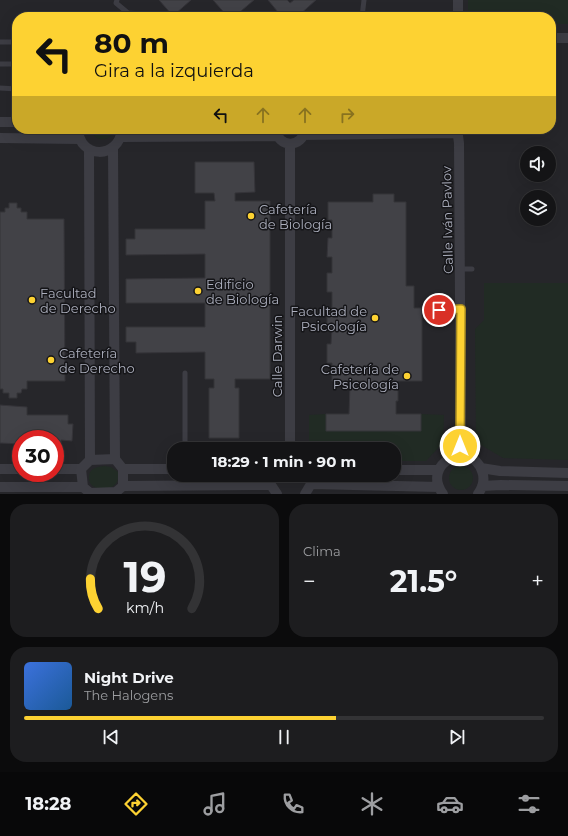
<!DOCTYPE html>
<html lang="es">
<head>
<meta charset="utf-8">
<style>
  body { margin:0; font-family:Montserrat,sans-serif; background:#1d1d1f; color:#f1f3f6; height:100vh; display:flex; flex-direction:column; font-size:15px; white-space:nowrap }
  * { box-sizing:border-box; margin:0 }
  p { font-size:13px; color:#9d9ea1 }
  .icon { flex:none; width:22px; height:22px; fill:none; stroke:currentColor; stroke-width:2; stroke-linecap:round; stroke-linejoin:round }
  .map { position:relative; height:494px; overflow:hidden }
  .details { display:flex; flex-direction:column; gap:10px; padding:10px; background:#0b0b0c; flex:1 }
  .details>* { flex:none }
  .hud { position:absolute; left:12px; top:12px; width:544px; height:122px; border-radius:16px; box-shadow:0 4px 16px #0002,0 0 0 1px #333335; background:#fdd232; color:#111; overflow:hidden }
  .controls { position:absolute; left:520px; top:146px; display:grid; gap:8px }
  .controls a { display:grid; place-items:center; width:36px; height:36px; border-radius:50%; background:#141416; box-shadow:0 4px 16px #0002,0 0 0 1px #333335; font-size:20px }
  .speed { position:absolute; left:12px; top:430px; display:flex; gap:8px; font-size:20px; font-weight:700; text-align:center }
  .speed>* { display:grid; place-content:center; width:52px; height:52px; border-radius:50%; background:#141416; box-shadow:0 4px 16px #0002,0 0 0 1px #333335; line-height:1 }
  .speed .limit { border:6px solid #d22; background:#fff; color:#111 }
  .pin { position:absolute; display:grid; place-items:center; width:34px; height:34px; color:#fff; margin:-17px; border:2px solid #fff; border-radius:50%; box-shadow:0 1px 4px #0007 }
  .me { position:absolute; width:44px; margin:-22px; rotate:0deg; stroke-linejoin:round; filter:drop-shadow(0 0 3px #0008) }
  .turn { display:flex; align-items:center; gap:14px; height:84px; padding:0 16px; font-size:18px }
  .turn .icon { width:52px; height:52px; stroke-width:2.5 }
  .turn b { display:block; font-size:28px; line-height:34px }
  .lanes { display:flex; align-items:center; height:38px; padding:0 16px; background:#0003; justify-content:center; gap:20px; direction:ltr }
  .lanes .off { opacity:.35 }
  .big { font-size:30px; font-weight:700; line-height:1.1 }
  .details .widget { flex:1; display:flex; flex-direction:column; justify-content:center; gap:6px; min-width:0; padding:0 14px; border-radius:16px; background:#1d1d1f }
  .details .dial { align-items:center; gap:0 }
  .dial svg { height:104px; overflow:visible; fill:none; stroke:#333335; stroke-width:7; stroke-linecap:round; text-anchor:middle }
  .dial text { fill:#f1f3f6; stroke:none }
  .song { display:flex; align-items:center; gap:12px }
  .cover { width:48px; height:48px; border-radius:6px; background:linear-gradient(135deg,hsl(220 70% 55%),hsl(210 70% 35%)) }
  .played { height:4px; border-radius:2px; background:linear-gradient(90deg,#fdd232 60%,#333335 60%) }
  .keys { display:flex; justify-content:space-around; direction:ltr }
  .heat { display:flex; justify-content:space-between; align-items:center; font-size:22px; direction:ltr }
  .details .tiles { flex:1; display:grid; gap:10px; grid-template-columns:1fr 1fr }
  .widget:last-child { grid-column:span 2 }
  .trip { position:absolute; left:167px; top:442px; width:234px; height:40px; border-radius:16px; background:#141416; box-shadow:0 4px 16px #0002,0 0 0 1px #333335; font-weight:700; line-height:40px; text-align:center }
  .dock { display:flex; height:64px; justify-content:space-around; align-items:center; background:#080809; color:#9d9ea1 }
  .dock .icon { width:28px; height:28px }
  .dock .on { color:#fdd232 }
  .dock b { font-size:18px; color:#f1f3f6 }
  .map>svg:first-child { display:block }
  .built { fill:#26262a; fill-rule:evenodd }
  .green { fill:#212b24 }
  .building { fill:#424247; stroke:#353439 }
  .lines { fill:none; stroke-linecap:round; stroke-linejoin:round }
  .service { stroke:#3d3d44; stroke-width:5 }
  .minor { stroke:#3d3d44; stroke-width:10 }
  .route-casing { stroke:#a48820; stroke-width:10 }
  .route { stroke:#fdd232; stroke-width:7 }
  .poi-dot { fill:#fdd232; stroke:#151518; stroke-width:1.5 }
  .labels { text-anchor:middle; dominant-baseline:central; stroke-width:3; stroke-linejoin:round; paint-order:stroke }
  .poi-label { font-size:13px; fill:#acafbd; stroke:#151518; text-anchor:start }
  .street-label { font-size:13px; fill:#acafbd; stroke:#151518 }
</style>
</head>
<body>
<div class="map">
<svg width="568" height="494" viewBox="0 0 568 494">
  <rect width="100%" height="100%" fill="#1a1a1d"/>
  <!-- built -->
  <path class="built" d="M0 0H568V494H0ZM17 17H551V129H17ZM527 153H549V175H527ZM527 197H549V219H527ZM21 439H55V473H21ZM174 449H394V475H174Z"/>
  <!-- green -->
  <path class="green" d="M468 0H568V24H551V17H468Z
    M91 129H114C111 143 94 143 91 129Z
    M484 283H568V460L503 458 476 442 475 329 484 320Z
    M326 414V431H421V414L444 415 443 443 426 461H394V449H309V415Z
    M449 478a12 12 0 1 1 24 0a12 12 0 1 1-24 0Z
    M104 466 111 467 118 472C123 494 86 494 89 476 90 468 97 467 104 466Z"/>
  <!-- building -->
  <path class="building" d="M159 0H191L173 16Z
    M213 0H254L234 17H228Z
    M268 0H287L290 3 294 0H316L297 17H282Z
    M195 162H254L255 192 235 193V201H270V379H235V388H239V438H209V388H214V379H205V352L136 353V342H126V327H205V303H126V279L205 278V254L126 255V239H135V229H205V201H215L214 193H195Z
    M373 194H394V202H406V286H414V308H422V381H398V401H396V414H421V431H326V414H349L350 386H361L362 381H332V363H327V344H331L332 327H327V309H332V292H327V273H332V257H327L328 238H332V220H328V202H373Z
    M9 203H17V208H21V212H27V219H64L65 381H27V389H22L21 393H17V398H9V393H3V389H0V212H5V208H9Z
    M0 405 27 407V415H68V424H73L72 441 61 440V444H55V439H21V444L0 443Z"/>
  <g class="lines">
    <!-- service -->
    <path class="service" d="M117 0 116 3 128 13 184 17
      M362 17 364 0
      M0 42H17
      M0 64H17
      M0 88 17 89
      M460 269H472
      M426 310 461 309
      M185 449V373"/>
    <!-- minor -->
    <path class="minor" d="M458 0V17
      M551 38H568
      M0 122H17
      M78 129C79 159 119 160 122 129
      M276 129C277 148 303 149 305 129
      M457 129 459 143 461 456
      M303 135 457 133
      M121 137 277 136
      M0 138 80 139
      M290 144V449
      M113 148 115 459
      M89 149 90 460
      M115 459 123 469V486L116 492 90 493 83 487 81 469 90 460Z
      M481 468 500 471 568 473
      M0 469H21
      M55 469H81
      M123 469H174
      M394 470H439
      M270 475 271 485 277 494
      M311 484 439 487
      M123 486 271 485
      M482 486 501 485 568 486
      M0 487H83
      M305 494 311 484 312 475
      M443 494C420 463 471 439 482 471 485 479 483 487 478 494"/>
  </g>
  <g class="lines">
    <defs>
      <path id="route" d="M439 310 461 309 460 446"/>
    </defs>
    <!-- route casing -->
    <use href="#route" class="route-casing"/>
    <!-- route -->
    <use href="#route" class="route"/>
  </g>
  <!-- markers -->
  <g class="poi-dot">
    <circle cx="251" cy="216" r="4"/>
    <circle cx="198" cy="291" r="4"/>
    <circle cx="32" cy="300" r="4"/>
    <circle cx="375" cy="318" r="4"/>
    <circle cx="51" cy="360" r="4"/>
    <circle cx="407" cy="376" r="4"/>
  </g>
  <g class="labels">
    <!-- poi labels -->
    <g class="poi-label">
      <text x="259" y="209">Cafetería<tspan x="259" dy="15">de Biología</tspan></text>
      <text x="206" y="284">Edificio<tspan x="206" dy="15">de Biología</tspan></text>
      <text x="40" y="293">Facultad<tspan x="40" dy="15">de Derecho</tspan></text>
      <text x="367" y="311" text-anchor="end">Facultad de<tspan x="367" dy="15">Psicología</tspan></text>
      <text x="59" y="353">Cafetería<tspan x="59" dy="15">de Derecho</tspan></text>
      <text x="399" y="369" text-anchor="end">Cafetería de<tspan x="399" dy="15">Psicología</tspan></text>
    </g>
    <!-- street labels -->
    <g class="street-label">
      <text transform="translate(447 220) rotate(-91)">Calle Iván Pavlov</text>
      <text transform="translate(277 356) rotate(-90)">Calle Darwin</text>
    </g>
  </g>
</svg>
<div class="controls">
<a><svg class="icon" aria-label="sound" viewBox="0 0 24 24"><path d="M4 9h4l5-4v14l-5-4H4zM17 9q2 3 0 6"/></svg></a>
<a><svg class="icon" aria-label="layers" viewBox="0 0 24 24"><path d="M12 4l9 5-9 5-9-5zM3 14l9 5 9-5"/></svg></a>
</div>
<div class="speed"><div class="limit">30</div></div>
<div class="pin" style="left:439px;top:310px;background:#d93025"><svg class="icon" aria-label="arrive" viewBox="0 0 24 24"><path d="M6 21V4h12l-3 4 3 4H6"/></svg></div>
<svg class="me" style="left:460px;top:446px" viewBox="-20 -20 40 40"><circle r="17" fill="#fdd232" stroke="#fff" stroke-width="3"/><path d="M0-11L8 9 0 5-8 9z" fill="#fff"/></svg>
<div class="trip">18:29 · 1 min · 90 m</div>
<div class="hud">
<div class="turn"><svg class="icon" aria-label="left" viewBox="0 0 24 24"><path d="M17 20v-9H6M10 6l-5 5 5 5"/></svg><div><b>80 m</b>Gira a la izquierda</div></div>
<div class="lanes"><svg class="icon" aria-label="left" viewBox="0 0 24 24"><path d="M17 20v-9H6M10 6l-5 5 5 5"/></svg><svg class="icon off" aria-label="ahead" viewBox="0 0 24 24"><path d="M12 20V5M6 11l6-6 6 6"/></svg><svg class="icon off" aria-label="ahead" viewBox="0 0 24 24"><path d="M12 20V5M6 11l6-6 6 6"/></svg><svg class="icon off" aria-label="right" viewBox="0 0 24 24"><path d="M7 20v-9h11M14 6l5 5-5 5"/></svg></div>
</div>
</div>
<section class="details">
<div class="tiles">
<div class="widget dial"><svg viewBox="0 0 100 80">
<path d="M14 69A42 42 0 1 1 86 69"/>
<path d="M14 69A42 42 0 0 1 8 46" stroke="#fdd232"/>
<text x="50" y="56" font-size="32" font-weight="700">19</text>
<text x="50" y="72" font-size="11">km/h</text>
</svg></div>
<div class="widget"><p>Clima</p>
<div class="heat"><a>−</a><b class="big">21.5°</b><a>+</a></div>
</div>
<div class="widget">
<div class="song"><i class="cover"></i><div><b>Night Drive</b><p>The Halogens</p></div></div>
<div class="played"></div>
<div class="keys"><svg class="icon" aria-label="previous" viewBox="0 0 24 24"><path d="M18 5L8 12l10 7zM5 5v14"/></svg><svg class="icon" aria-label="pause" viewBox="0 0 24 24"><path d="M8 5v14M16 5v14"/></svg><svg class="icon" aria-label="next" viewBox="0 0 24 24"><path d="M6 5l10 7-10 7zM19 5v14"/></svg></div>
</div>
</div>
</section>
<nav class="dock">
<b>18:28</b>
<svg class="icon on" aria-label="directions" viewBox="0 0 24 24"><path d="M12 3l9 9-9 9-9-9zM9 14v-3h6M13 9l2 2-2 2"/></svg>
<svg class="icon" aria-label="music" viewBox="0 0 24 24"><path d="M9 18V5l10-2v13"/><circle cx="6" cy="18" r="3"/><circle cx="16" cy="16" r="3"/></svg>
<svg class="icon" aria-label="phone" viewBox="0 0 24 24"><path d="M5 4h4l2 5-3 2q2 4 5 5l2-3 5 2v4C11 20 4 13 5 4z"/></svg>
<svg class="icon" aria-label="climate" viewBox="0 0 24 24"><path d="M12 3v18M4 7l16 10M4 17L20 7"/></svg>
<svg class="icon" aria-label="car" viewBox="0 0 24 24"><path d="M5 17H2v-5l4-1 3-4h7l3 4 3 1v5h-3M9 17h6M6 11h13"/><circle cx="7" cy="17" r="2"/><circle cx="17" cy="17" r="2"/></svg>
<svg class="icon" aria-label="filters" viewBox="0 0 24 24"><path d="M4 7h16M4 17h16"/><circle cx="9" cy="7" r="2"/><circle cx="15" cy="17" r="2"/></svg>
</nav>
</body>
</html>
